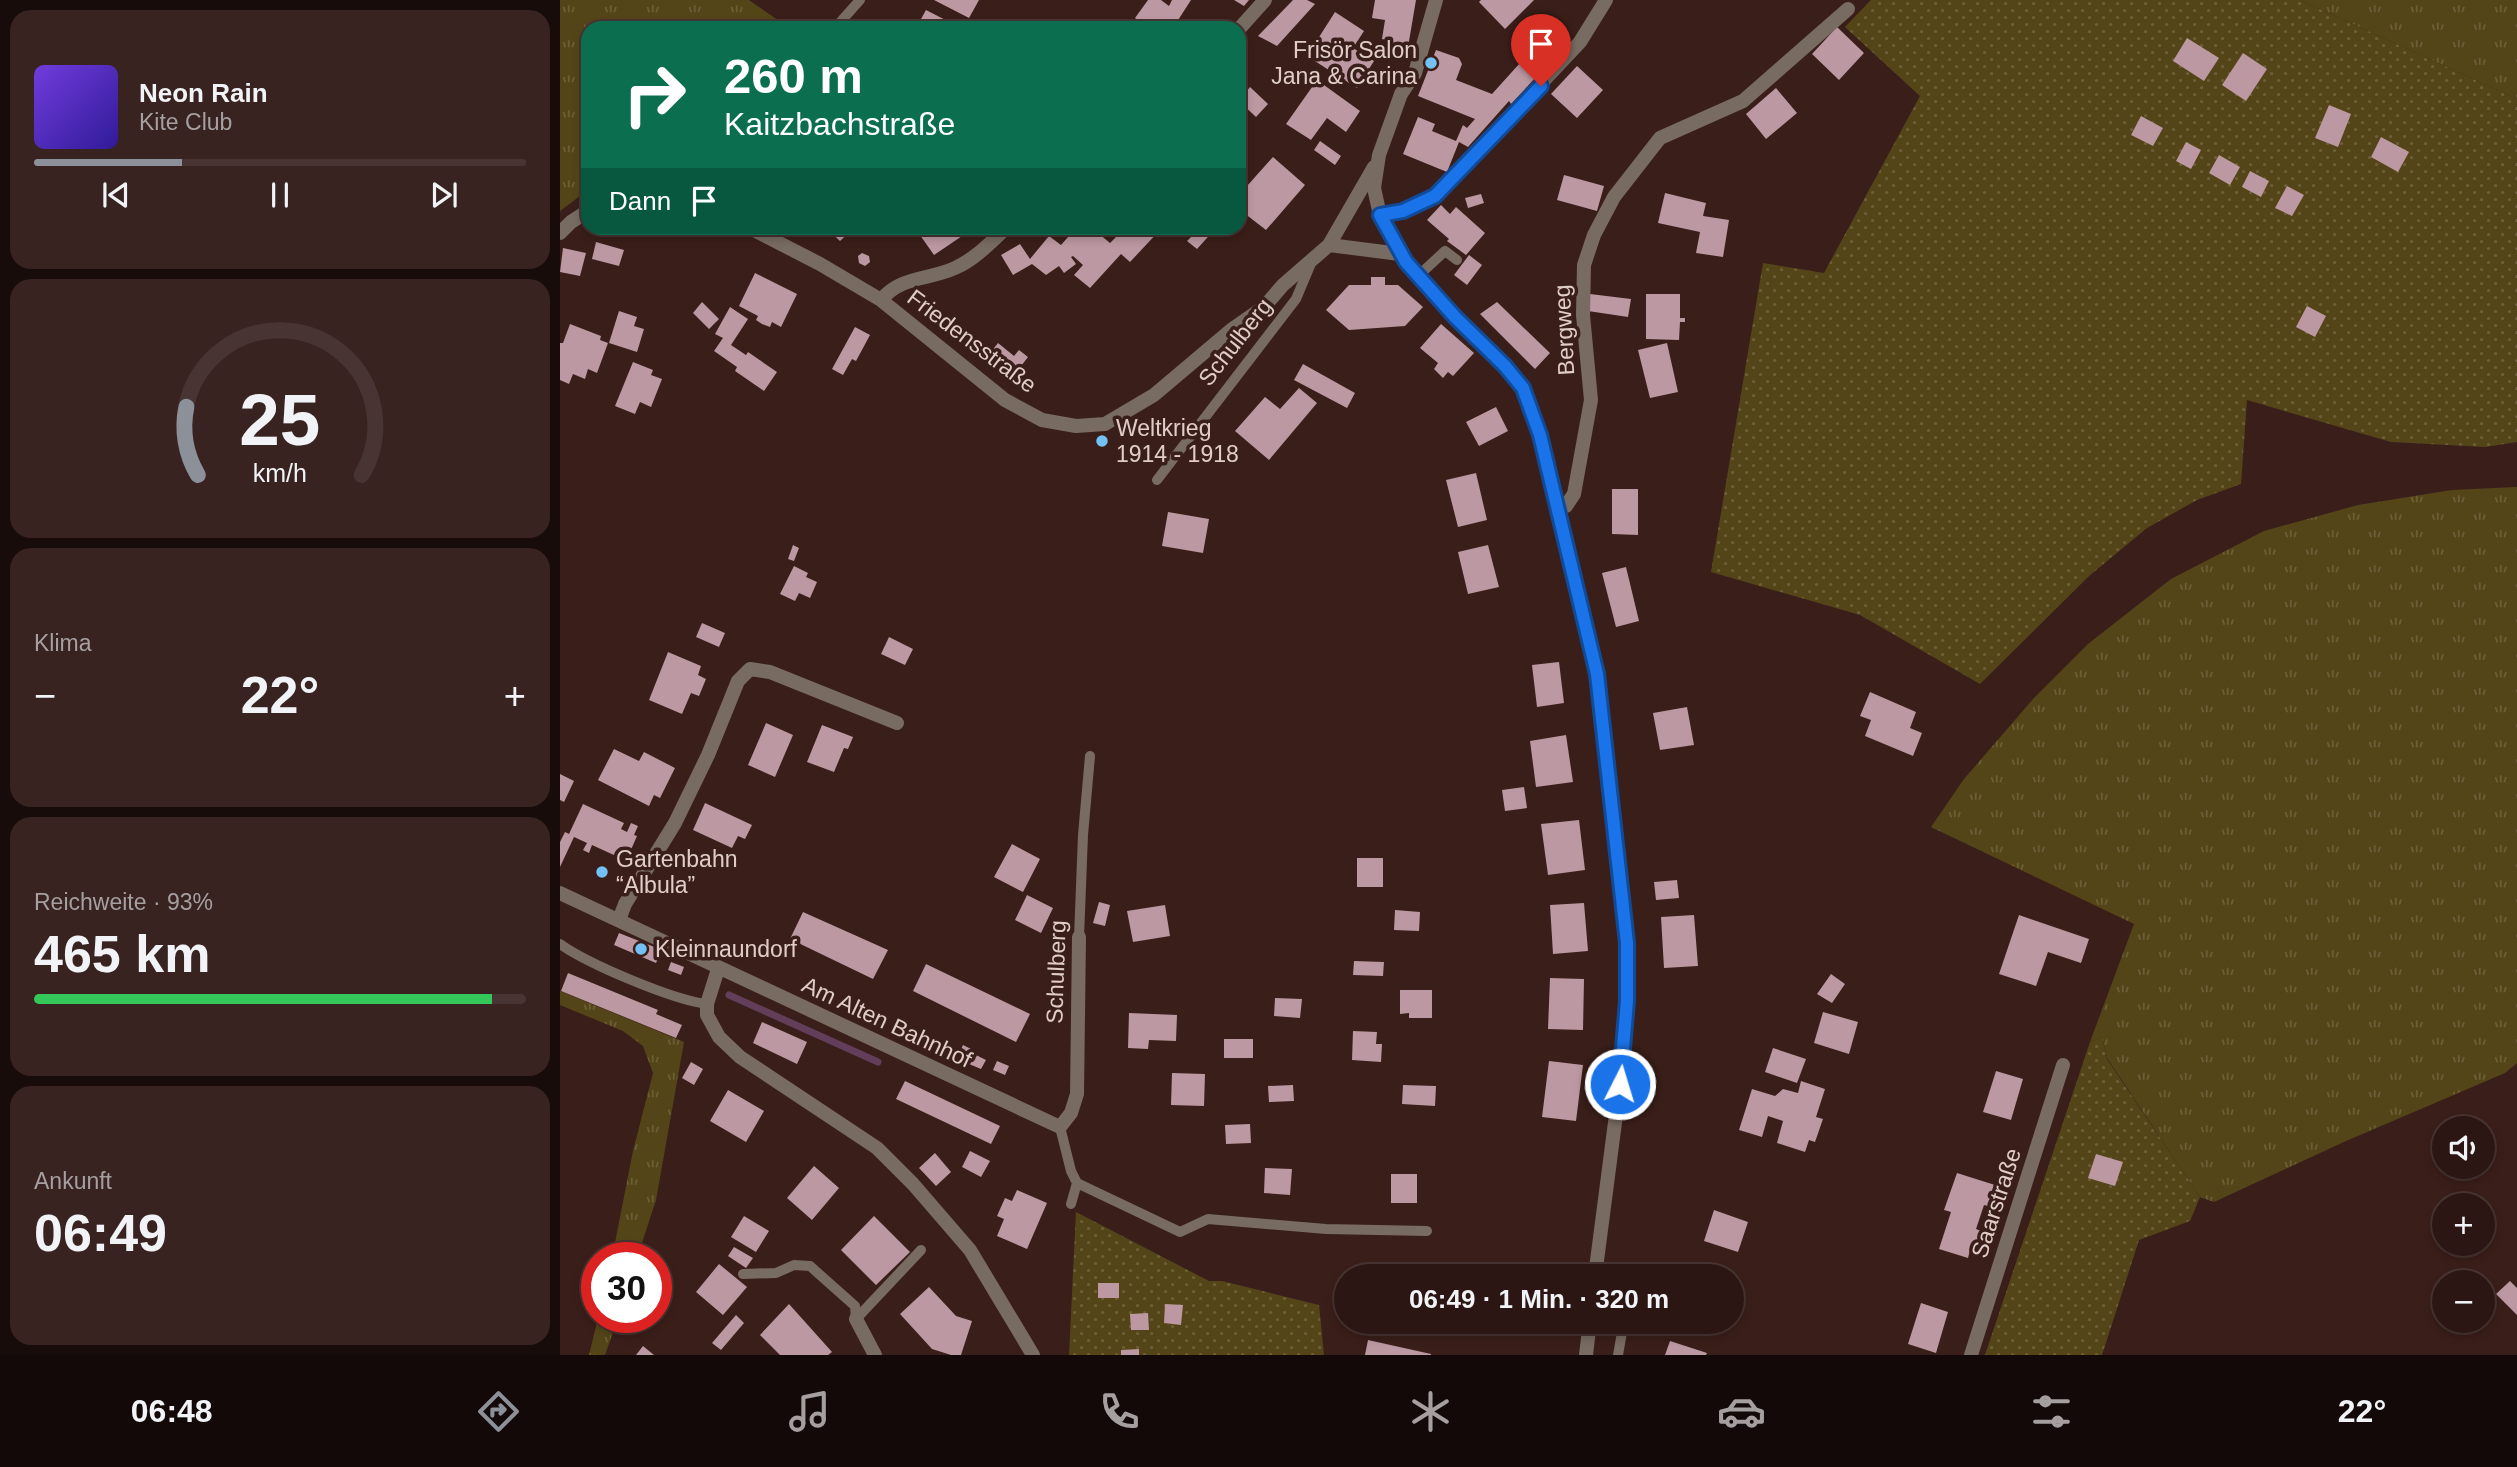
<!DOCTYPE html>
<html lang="de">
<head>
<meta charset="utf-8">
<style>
  body { margin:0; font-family:Helvetica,sans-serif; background:#382321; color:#f1f3f6; height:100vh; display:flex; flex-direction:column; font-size:26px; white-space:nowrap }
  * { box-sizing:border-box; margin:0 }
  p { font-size:23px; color:#a69fa0 }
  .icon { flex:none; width:38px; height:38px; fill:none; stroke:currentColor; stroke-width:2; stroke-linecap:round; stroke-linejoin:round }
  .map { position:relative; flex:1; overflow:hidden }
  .side { display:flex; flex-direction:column; gap:10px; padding:10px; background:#180c0a; width:560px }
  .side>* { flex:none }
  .banner { position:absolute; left:21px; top:21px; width:665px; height:214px; border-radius:21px; box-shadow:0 4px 10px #0003,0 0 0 2px #483533; background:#0b6e4f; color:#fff; overflow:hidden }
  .buttons { position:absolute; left:1872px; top:1116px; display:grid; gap:14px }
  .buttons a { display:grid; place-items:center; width:63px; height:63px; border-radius:50%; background:#2c1613; box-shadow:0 4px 10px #0003,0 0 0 2px #483533; font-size:35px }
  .speed { position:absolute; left:21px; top:1242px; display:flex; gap:14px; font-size:35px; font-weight:700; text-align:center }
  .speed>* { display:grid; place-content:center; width:91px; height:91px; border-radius:50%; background:#2c1613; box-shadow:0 4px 10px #0003,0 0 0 2px #483533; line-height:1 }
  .speed .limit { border:10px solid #d22; background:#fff; color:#111 }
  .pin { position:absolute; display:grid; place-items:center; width:60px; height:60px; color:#fff; margin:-72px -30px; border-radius:50% 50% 50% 0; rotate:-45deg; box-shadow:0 0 7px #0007 }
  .pin .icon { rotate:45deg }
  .me { position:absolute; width:77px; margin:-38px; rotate:5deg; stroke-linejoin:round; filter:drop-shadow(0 0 5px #0008) }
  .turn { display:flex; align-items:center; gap:24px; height:147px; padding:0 28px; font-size:32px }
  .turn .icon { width:91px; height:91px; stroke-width:2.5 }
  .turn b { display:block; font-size:49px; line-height:60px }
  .then { display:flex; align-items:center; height:66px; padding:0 28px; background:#0003; gap:14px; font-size:26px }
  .big { font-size:52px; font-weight:700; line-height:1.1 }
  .side .widget { flex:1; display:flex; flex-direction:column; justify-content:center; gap:10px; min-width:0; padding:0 24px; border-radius:21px; background:#382321 }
  .side .dial { align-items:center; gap:0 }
  .dial svg { height:182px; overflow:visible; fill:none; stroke:#483533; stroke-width:7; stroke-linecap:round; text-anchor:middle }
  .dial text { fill:#f1f3f6; stroke:none }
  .song { display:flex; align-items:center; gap:21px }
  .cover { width:84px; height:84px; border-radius:10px; background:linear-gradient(135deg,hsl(260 70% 55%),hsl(250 70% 35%)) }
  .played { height:7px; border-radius:4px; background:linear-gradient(90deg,#8c9099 30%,#483533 30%) }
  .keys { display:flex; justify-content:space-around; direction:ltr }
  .heat { display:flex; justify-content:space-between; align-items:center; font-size:38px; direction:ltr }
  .charge { height:10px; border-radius:5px; background:linear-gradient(90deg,#34c759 93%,#483533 0) }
  .trip { position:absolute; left:774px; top:1264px; width:410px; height:70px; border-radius:35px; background:#2c1613; box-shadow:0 4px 10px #0003,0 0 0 2px #483533; font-weight:700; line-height:70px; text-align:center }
  .tabs { display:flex; height:112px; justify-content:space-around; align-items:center; background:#120908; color:#a69fa0 }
  .tabs .icon { width:49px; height:49px }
  .tabs .selected { color:#8c9099 }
  .tabs b { font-size:32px; color:#f1f3f6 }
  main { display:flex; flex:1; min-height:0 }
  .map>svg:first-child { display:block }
  .grass { fill:url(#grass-tufts) }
  .park { fill:url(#park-dots) }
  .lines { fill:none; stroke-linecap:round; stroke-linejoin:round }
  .stream { stroke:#623e5a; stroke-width:7 }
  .building { fill:#bc98a2 }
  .lane { stroke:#776b62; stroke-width:10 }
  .street { stroke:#776b62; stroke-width:14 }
  .route-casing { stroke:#114b97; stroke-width:18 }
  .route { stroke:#1a73e8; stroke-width:12 }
  .poi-dot { fill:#73c1f5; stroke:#3a1e19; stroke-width:2.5 }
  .labels { text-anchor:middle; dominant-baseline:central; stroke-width:7; stroke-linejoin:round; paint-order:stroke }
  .poi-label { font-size:23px; fill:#e0cdc9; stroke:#3a1e19; text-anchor:start }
  .street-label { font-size:23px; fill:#e0cdc9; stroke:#3a1e19 }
</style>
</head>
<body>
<main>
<section class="side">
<div class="widget">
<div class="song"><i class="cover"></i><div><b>Neon Rain</b><p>Kite Club</p></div></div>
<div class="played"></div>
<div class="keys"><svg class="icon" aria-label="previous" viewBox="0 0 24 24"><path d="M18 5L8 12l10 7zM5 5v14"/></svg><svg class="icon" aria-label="pause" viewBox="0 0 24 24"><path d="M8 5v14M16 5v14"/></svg><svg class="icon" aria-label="next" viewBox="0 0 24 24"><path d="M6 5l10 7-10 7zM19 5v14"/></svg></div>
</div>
<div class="widget dial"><svg viewBox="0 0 100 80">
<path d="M14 69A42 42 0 1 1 86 69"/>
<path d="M14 69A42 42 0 0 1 9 39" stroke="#8c9099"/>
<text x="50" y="56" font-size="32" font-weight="700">25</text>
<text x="50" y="72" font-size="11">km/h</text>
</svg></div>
<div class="widget"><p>Klima</p>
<div class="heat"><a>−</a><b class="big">22°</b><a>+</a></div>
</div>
<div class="widget"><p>Reichweite · 93%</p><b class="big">465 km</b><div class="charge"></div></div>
<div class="widget"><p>Ankunft</p><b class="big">06:49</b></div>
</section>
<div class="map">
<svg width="1957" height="1355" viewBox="0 0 1957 1355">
  <defs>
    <pattern id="grass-tufts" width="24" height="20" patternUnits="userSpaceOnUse" patternTransform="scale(1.75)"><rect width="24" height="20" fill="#544518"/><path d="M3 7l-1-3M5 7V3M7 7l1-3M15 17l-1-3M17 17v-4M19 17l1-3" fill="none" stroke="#6c5f38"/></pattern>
    <pattern id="park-dots" width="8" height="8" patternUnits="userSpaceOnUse" patternTransform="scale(1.75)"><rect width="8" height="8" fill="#544518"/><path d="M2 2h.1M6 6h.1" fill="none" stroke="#6c5f38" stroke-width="1.8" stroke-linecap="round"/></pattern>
  </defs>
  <rect width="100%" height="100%" fill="#3a1e19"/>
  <!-- grass -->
  <path class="grass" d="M0 0H189L229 28H28V190L0 211Z
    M1740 0H1957V99Z
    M1957 487V1063L1945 1073 1786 1141 1654 1202 1640 1197 1547 1058 1542 1037 1530 1042 1574 924 1371 827 1404 779 1474 698 1528 644 1611 579 1704 531 1798 505 1892 490Z
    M0 991 124 1042 96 1200 77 1258H52L73 1151 93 1073 83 1046 63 1031 0 1005Z
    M38 1318H58L45 1355H29Z"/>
  <!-- park -->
  <path class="park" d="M1311 0H1740L1957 99V442L1925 447 1831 442 1687 400 1681 484 1637 500 1587 528 1529 576 1420 684 1300 615 1151 572 1203 263 1264 273 1360 96 1285 27Z
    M1542 1037 1547 1059 1640 1197 1630 1221 1579 1240 1542 1355H1425L1530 1042Z
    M516 1212 649 1281H662L759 1305 764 1355H509Z"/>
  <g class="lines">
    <!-- stream -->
    <path class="stream" d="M169 995 318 1062"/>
  </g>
  <!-- building -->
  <path class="building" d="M374 0H419L409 18Z
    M588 0H601L609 6 612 0H631L613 28H588L575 18Z
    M674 0H689L684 6Z
    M733 0H747L755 4 717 46 698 36Z
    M815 0H856L846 59 828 55 831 41 822 39 825 20 812 18Z
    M921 0H974L945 29 919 2Z
    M366 10 401 28H356Z
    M775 12 804 31 793 48 814 61 797 88 747 56Z
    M639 20 648 28H632Z
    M1277 27 1304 53 1279 80 1252 54Z
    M1627 38 1659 58 1644 81 1613 61Z
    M876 50 899 58 902 64 896 80 932 94 960 63 967 69 985 51 992 60 951 104 949 101 908 147 899 142 887 172 843 154 858 117 875 124 872 131 896 141 903 125 907 128 915 119 858 96Z
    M1683 53 1707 69 1686 101 1662 85Z
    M1017 66 1043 90 1017 118 991 94Z
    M757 80 800 111 786 132 767 118 751 140 726 124Z
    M690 87 708 104 696 117 679 101Z
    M1216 88 1237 113 1206 139 1186 114Z
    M1769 105 1791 114 1778 147 1755 138Z
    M1581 116 1603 128 1593 146 1571 135Z
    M1821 137 1849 152 1838 172 1811 157Z
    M760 141 781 156 775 165 754 150Z
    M1626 142 1641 150 1631 169 1616 161Z
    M1659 155 1680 167 1670 185 1649 173Z
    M713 157 745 185 706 230 684 213 686 212 679 206V195Z
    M1690 171 1709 181 1701 197 1682 187Z
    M1004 175 1044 186 1037 211 997 200Z
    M1727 186 1744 195 1732 216 1715 208Z
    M1105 193 1146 203 1143 216 1169 220 1163 257 1136 253 1140 232 1098 223Z
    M921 194 924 203 908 208 905 198Z
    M881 205 890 214 896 207 925 233 906 255 887 241 889 239 867 220Z
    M266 228H294L280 241Z
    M355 228H405L408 232 374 255Z
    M416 228H431L423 235Z
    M516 228H532L550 243 556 237 552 233 557 228H597L600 230 570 262 561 254 530 288 514 275 523 265 513 256 511 257 516 264 504 273 499 266 486 275 472 264 453 275 441 255 460 244 470 259 489 236 501 245Z
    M640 228H656L637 249 627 241Z
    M36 242 64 250 59 266 32 259Z
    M3 248 26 253 20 276 0 272Z
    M302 253 309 256 310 262 305 266 299 263 298 256Z
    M909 255 922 265 907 285 894 275Z
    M195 273 237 294 221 327 212 322 210 327 202 324 196 320 198 316 179 306Z
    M811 277H825V285H838L863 307 845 326 789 330 766 310 789 285H811Z
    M1030 294 1071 299 1068 317 1028 311Z
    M1086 294H1120V318H1125V322H1120L1119 340 1086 339Z
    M142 302 159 319 149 329 133 313Z
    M937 302 990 353 975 369 920 314Z
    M1747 306 1766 316 1755 337 1736 327Z
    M170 307 188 319 171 345 186 355 188 352 217 372 204 391 175 371 177 367 154 351 163 338 155 334Z
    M59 311 77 317 74 326 84 329 77 352 49 343Z
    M10 324 41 336 40 340 48 343 37 373 28 369 25 379 13 374 9 384 0 380V343H3Z
    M881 324 914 353 893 376 888 372 883 378 874 369 878 363 860 348Z
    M295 327 310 335 296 361 292 359 283 375 272 369Z
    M438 343 454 356 459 350 468 357 452 378 427 357Z
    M1107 343 1118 392 1090 398 1078 350Z
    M73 362 93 370 91 375 102 379 91 407 80 402 75 414 55 406Z
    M743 364 795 393 787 408 734 380Z
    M739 388 757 403 709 460 675 431 705 397 720 409Z
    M936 407 948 431 919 446 906 422Z
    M916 473 927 520 898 527 886 480Z
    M1052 489H1078V535L1052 534Z
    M608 512 649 519 643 553 602 546Z
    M233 545 239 548 234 561 228 559Z
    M928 545 939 587 908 594 898 552Z
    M234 566 248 573 246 577 257 582 250 598 239 593 235 601 220 594Z
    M1066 567 1079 621 1056 627 1042 573Z
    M142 623 165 633 159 647 136 637Z
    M329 637 353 649 345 665 321 654Z
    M108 652 141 666 138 675 146 679 139 696 131 693 122 714 89 700Z
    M999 662 1004 703 977 707 972 665Z
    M1310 692 1356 712 1350 728 1362 733 1353 756 1305 736 1311 720 1300 716Z
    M1127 707 1134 745 1100 750 1093 713Z
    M206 723 233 735 215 777 188 765Z
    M262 725 293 737 288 749 284 748 274 772 247 762Z
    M1006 735 1013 782 976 787 970 741Z
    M54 749 79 761 84 752 115 768 100 798 94 795 89 806 38 780Z
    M0 774 14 781 4 802 0 800Z
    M964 787 967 808 945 811 942 790Z
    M145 803 192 825 185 839 178 836 172 848 133 830Z
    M23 804 64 823 61 829 67 832 71 823 78 826 74 835 77 836 70 852 60 847 56 856 32 845 29 853 23 850 27 843 14 837 0 867V842L5 832 9 834Z
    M1019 820 1025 870 988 875 981 824Z
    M452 844 480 859 463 892 434 877Z
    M797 858H823V887H797Z
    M1117 880 1119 898 1096 900 1094 882Z
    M467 895 493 908 481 933 455 920Z
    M539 902 550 905 545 926 533 923Z
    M1024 903 1028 951 993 954 990 905Z
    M605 905 610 936 573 942 567 911Z
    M835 910 860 912 859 931 834 930Z
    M243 912 328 950 313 979 230 939Z
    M1134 915 1138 966 1104 968 1101 917Z
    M1459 915 1529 939 1521 963 1488 952 1476 986 1439 974Z
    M59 933 102 950 96 963 54 945Z
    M794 961 824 962 823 976 793 975Z
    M111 962 124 967 121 975 108 970Z
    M366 964 470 1014 456 1042 353 991Z
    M8 973 98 1010 96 1014 122 1025 116 1038 1 991Z
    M1271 974 1285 984 1272 1003 1257 994Z
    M990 978 1024 979 1023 1030 988 1029Z
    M840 990H872V1018H849V1013L840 1014Z
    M715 998 742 999 740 1018 714 1016Z
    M1263 1012 1298 1022 1289 1054 1254 1043Z
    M569 1013 617 1015 616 1041 589 1040 588 1049 568 1048Z
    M202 1022 247 1042 237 1064 193 1043Z
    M793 1031 817 1032 816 1044H822L821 1062 792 1060Z
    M664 1039H693V1058H664Z
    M403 1045 411 1049 405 1060 398 1056Z
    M1213 1048 1246 1059 1237 1083 1205 1072Z
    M414 1054 426 1060 421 1069 409 1064Z
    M437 1061 449 1066 445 1075 433 1070Z
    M989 1061 1023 1065 1016 1121 982 1117Z
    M131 1062 143 1069 134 1085 122 1078Z
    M1436 1071 1463 1079 1451 1120 1423 1112Z
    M612 1073 645 1074 644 1106 611 1105Z
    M345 1081 440 1126 431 1144 336 1099Z
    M1241 1081 1265 1089 1256 1117 1263 1119 1255 1142 1249 1140 1245 1152 1217 1143 1223 1121 1208 1116 1202 1137 1179 1130 1192 1089 1215 1096 1223 1089 1238 1093Z
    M733 1085 734 1101 709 1102 708 1086Z
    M843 1085 876 1086 875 1106 842 1104Z
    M168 1090 204 1111 186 1142 150 1121Z
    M690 1124 691 1143 666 1144 665 1125Z
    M410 1151 430 1161 421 1177 402 1167Z
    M375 1153 391 1172 376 1186 359 1168Z
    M1536 1154 1563 1162 1555 1186 1528 1178Z
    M254 1166 279 1188 252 1220 227 1198Z
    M705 1168 732 1169 730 1195 704 1193Z
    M1397 1173 1435 1185 1428 1206 1424 1205 1416 1229 1421 1231 1414 1252 1410 1250 1408 1258 1379 1249 1391 1212 1384 1210Z
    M831 1174H857V1203H831Z
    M457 1190 487 1203 467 1249 437 1236 444 1219 437 1216 445 1198 452 1201Z
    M1154 1210 1188 1222 1178 1252 1144 1241Z
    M184 1216 209 1231 196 1252 171 1237Z
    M314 1216 350 1252 316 1285 281 1250Z
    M174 1247 193 1258 186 1268 168 1256Z
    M159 1264 187 1287 163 1315 136 1292Z
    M1950 1281 1957 1288V1315L1936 1294Z
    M538 1283H559V1298H538Z
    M369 1287 396 1316 412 1321 401 1355H391L372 1349 340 1314Z
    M1361 1303 1388 1312 1376 1353 1348 1344Z
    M229 1304 272 1352 268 1355H220L200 1335Z
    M605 1304 623 1305 621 1325 604 1323Z
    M588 1313 589 1330H571L570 1314Z
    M176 1315 184 1323 161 1350 152 1343Z
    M808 1340 871 1354V1355H805Z
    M1110 1341 1147 1353 1146 1355H1105Z
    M83 1346 94 1355H76Z
    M579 1349V1355H561V1350Z"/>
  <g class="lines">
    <!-- lane -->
    <path class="lane" d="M275 28 300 0
      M858 276 885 251 897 260
      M597 480 736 299 752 261
      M519 937 523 835 530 756
      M0 944C28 964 113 1000 147 1004
      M500 1127 511 1171 517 1183
      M517 1183 620 1232 648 1219 766 1229 867 1231
      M511 1204 517 1183
      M183 1274 216 1273 234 1265 250 1266 295 1306 296 1319 361 1250
      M1071 1276 1072 1269
      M1058 1355 1064 1321"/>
    <!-- street -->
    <path class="street" d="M876 0 855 73 841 94 819 155 814 188 820 215 846 262 895 317 945 366 963 388 980 435 1037 674 1067 943V1001L1060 1084 1035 1276
      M679 29 705 0
      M820 215 843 211 875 196 1020 42 1046 0
      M190 228 260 264 321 300 445 400 482 420 516 426 545 424 594 395 671 330 704 307 723 285 769 245 814 167
      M0 233 11 222 28 211
      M769 245 840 254
      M321 300C340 276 369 280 395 268 415 259 430 243 446 228
      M997 508 1006 506 1014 494 1031 400 1023 315 1024 265 1034 235 1054 197 1100 138 1183 101 1288 9
      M0 893 500 1127 511 1113 517 1094 519 937
      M59 920 65 904 115 823 148 755 178 681 190 669 210 672 337 723
      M158 969 147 1004V1015L159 1037 180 1057 317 1148 353 1184 410 1250 473 1355
      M296 1319 315 1355
      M1026 1355 1030 1321
      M1411 1355 1503 1065"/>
  </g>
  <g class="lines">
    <defs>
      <path id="route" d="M981 86 875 196 843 211 820 215 846 262 895 317 945 366 963 388 980 435 1037 674 1067 943V1001L1060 1084"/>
    </defs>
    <!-- route casing -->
    <use href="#route" class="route-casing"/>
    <!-- route -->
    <use href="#route" class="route"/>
  </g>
  <!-- markers -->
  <g class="poi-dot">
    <circle cx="871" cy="63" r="7"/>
    <circle cx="542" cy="441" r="7"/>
    <circle cx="42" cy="872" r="7"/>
    <circle cx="81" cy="949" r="7"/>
  </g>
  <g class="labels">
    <!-- poi labels -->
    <g class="poi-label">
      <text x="857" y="50" text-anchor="end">Frisör Salon<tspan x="857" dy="26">Jana &amp; Carina</tspan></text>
      <text x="556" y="428">Weltkrieg<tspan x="556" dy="26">1914 - 1918</tspan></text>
      <text x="56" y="859">Gartenbahn<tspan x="56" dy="26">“Albula”</tspan></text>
      <text x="95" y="949">Kleinnaundorf</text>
    </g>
    <!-- street labels -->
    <g class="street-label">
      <text transform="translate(1004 330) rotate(-93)">Bergweg</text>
      <text transform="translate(412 341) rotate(37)">Friedensstraße</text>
      <text transform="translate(675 342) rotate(-52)">Schulberg</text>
      <text transform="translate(496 972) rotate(-88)">Schulberg</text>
      <text transform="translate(327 1022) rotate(25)">Am Alten Bahnhof</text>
      <text transform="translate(1436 1203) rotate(-72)">Saarstraße</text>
    </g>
  </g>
</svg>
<div class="buttons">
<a><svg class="icon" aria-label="sound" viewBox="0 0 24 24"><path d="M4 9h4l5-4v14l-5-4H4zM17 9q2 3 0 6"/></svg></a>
<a>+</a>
<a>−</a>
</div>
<div class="speed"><div class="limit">30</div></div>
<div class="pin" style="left:981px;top:86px;background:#d93025"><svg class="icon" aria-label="arrive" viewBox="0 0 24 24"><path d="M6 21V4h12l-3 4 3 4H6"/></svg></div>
<svg class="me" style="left:1060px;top:1084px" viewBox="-20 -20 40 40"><circle r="17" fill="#1a73e8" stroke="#fff" stroke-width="3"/><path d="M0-11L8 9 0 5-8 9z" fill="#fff"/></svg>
<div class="trip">06:49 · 1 Min. · 320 m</div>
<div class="banner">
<div class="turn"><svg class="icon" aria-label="right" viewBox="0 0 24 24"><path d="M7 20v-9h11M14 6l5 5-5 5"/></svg><div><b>260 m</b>Kaitzbachstraße</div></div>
<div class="then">Dann<svg class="icon" aria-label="arrive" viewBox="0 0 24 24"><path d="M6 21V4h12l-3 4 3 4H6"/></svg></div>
</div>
</div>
</main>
<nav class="tabs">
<b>06:48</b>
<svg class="icon selected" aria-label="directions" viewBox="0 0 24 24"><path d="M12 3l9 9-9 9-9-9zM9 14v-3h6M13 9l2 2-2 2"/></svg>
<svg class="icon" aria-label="music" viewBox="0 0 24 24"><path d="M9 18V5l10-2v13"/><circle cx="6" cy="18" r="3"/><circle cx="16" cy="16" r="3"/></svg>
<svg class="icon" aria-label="phone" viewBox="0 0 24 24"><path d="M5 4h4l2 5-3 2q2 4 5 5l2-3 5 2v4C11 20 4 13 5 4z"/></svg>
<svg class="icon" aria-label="climate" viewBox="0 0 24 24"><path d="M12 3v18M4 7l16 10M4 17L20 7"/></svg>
<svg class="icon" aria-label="car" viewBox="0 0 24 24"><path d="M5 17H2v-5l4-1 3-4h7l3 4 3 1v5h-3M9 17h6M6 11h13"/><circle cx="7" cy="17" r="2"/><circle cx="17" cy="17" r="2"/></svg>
<svg class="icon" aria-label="filters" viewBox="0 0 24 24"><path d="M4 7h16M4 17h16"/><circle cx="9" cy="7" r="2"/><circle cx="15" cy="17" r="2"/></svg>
<b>22°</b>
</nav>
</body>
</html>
